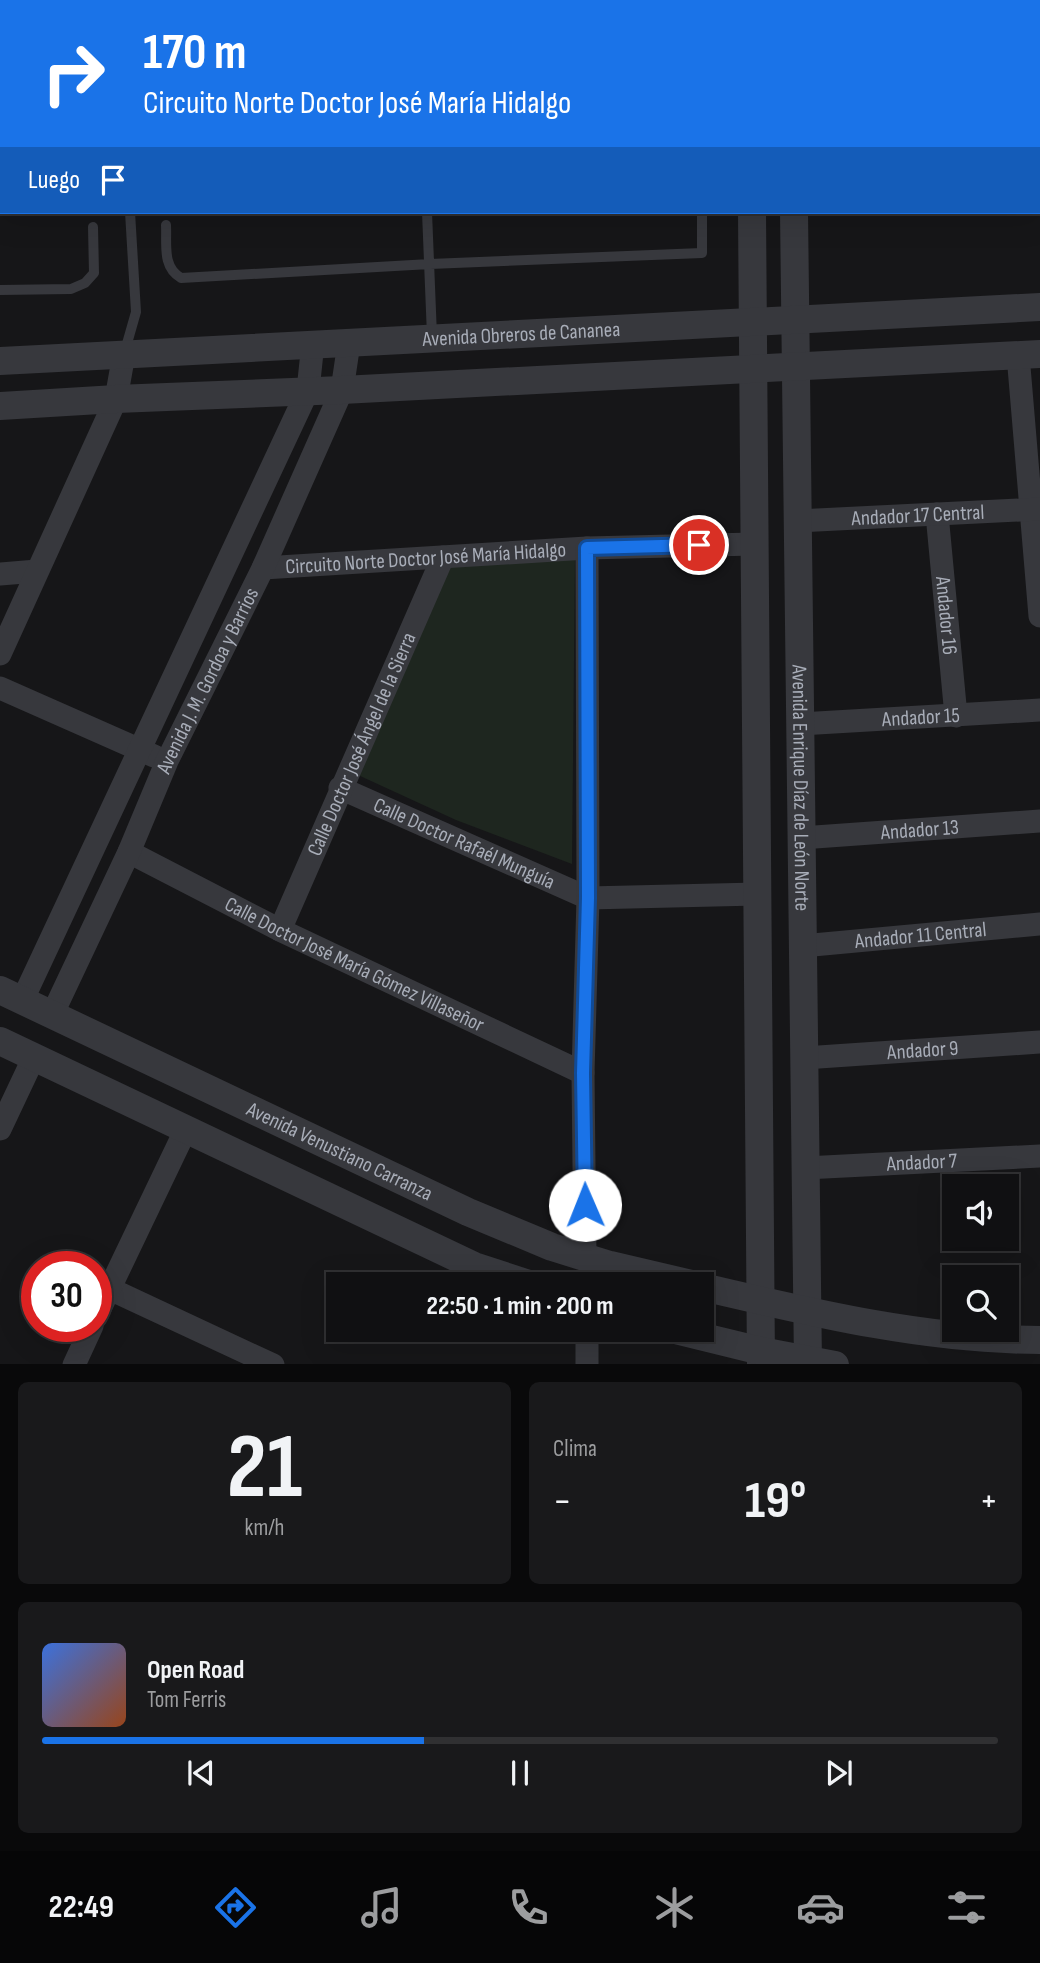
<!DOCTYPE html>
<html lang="es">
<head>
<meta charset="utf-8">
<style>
  body { margin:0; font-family:"Sofia Sans Condensed",sans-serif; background:#19191b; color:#f1f3f6; height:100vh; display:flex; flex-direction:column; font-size:26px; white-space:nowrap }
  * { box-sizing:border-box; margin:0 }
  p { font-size:23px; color:#9c9d9f }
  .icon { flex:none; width:38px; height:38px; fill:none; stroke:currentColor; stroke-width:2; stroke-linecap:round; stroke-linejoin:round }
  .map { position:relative; height:1364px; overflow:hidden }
  .side { display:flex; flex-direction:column; gap:18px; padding:18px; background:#09090a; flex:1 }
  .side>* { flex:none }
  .top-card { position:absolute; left:0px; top:0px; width:1041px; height:214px; box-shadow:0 7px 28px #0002,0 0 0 2px #303032; background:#1a73e8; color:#fff; overflow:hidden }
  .fabs { position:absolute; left:942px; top:1174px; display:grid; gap:14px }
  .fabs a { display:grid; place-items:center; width:77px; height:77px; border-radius:0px; background:#101012; box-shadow:0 7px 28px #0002,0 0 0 2px #303032; font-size:35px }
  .speed { position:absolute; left:21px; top:1251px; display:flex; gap:14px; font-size:35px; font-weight:700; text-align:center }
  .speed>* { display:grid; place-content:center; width:91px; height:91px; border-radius:50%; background:#101012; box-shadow:0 7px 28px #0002,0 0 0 2px #303032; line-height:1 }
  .speed .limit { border:10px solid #d22; background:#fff; color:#111 }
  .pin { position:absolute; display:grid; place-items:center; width:60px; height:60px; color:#fff; margin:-30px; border:4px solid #fff; border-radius:50%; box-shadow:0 2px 7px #0007 }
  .me { position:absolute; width:77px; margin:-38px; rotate:359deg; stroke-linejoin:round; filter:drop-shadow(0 0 5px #0008) }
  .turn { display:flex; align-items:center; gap:24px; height:147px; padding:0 28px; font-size:32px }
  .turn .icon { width:91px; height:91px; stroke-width:2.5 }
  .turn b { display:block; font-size:49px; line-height:60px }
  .then { display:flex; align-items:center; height:66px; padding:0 28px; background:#0003; gap:14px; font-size:26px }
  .big { font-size:52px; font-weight:700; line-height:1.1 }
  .side .card { flex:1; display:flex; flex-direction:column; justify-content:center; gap:10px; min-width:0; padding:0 24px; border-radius:10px; background:#19191b }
  .side .dial { align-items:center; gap:0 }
  .dial b { font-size:91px; line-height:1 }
  .song { display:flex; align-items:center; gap:21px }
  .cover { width:84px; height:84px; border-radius:10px; background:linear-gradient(135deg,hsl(220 70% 55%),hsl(20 70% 35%)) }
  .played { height:7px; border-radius:4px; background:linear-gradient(90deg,#1a73e8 40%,#303032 40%) }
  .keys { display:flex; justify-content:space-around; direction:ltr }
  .heat { display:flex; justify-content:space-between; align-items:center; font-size:38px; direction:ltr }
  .side .tiles { flex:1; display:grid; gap:18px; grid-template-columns:1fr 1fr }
  .card:last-child { grid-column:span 2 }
  .trip { position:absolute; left:326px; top:1272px; width:388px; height:70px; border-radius:0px; background:#101012; box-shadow:0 7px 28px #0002,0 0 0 2px #303032; font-weight:700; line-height:70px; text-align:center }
  .tab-bar { display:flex; height:112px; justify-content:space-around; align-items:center; background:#060607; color:#9c9d9f }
  .tab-bar .icon { width:49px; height:49px }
  .tab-bar .current { color:#1a73e8 }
  .tab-bar b { font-size:32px; color:#f1f3f6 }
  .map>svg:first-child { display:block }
  .green { fill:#1e261f }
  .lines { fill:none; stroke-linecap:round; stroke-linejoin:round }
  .service { stroke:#37383d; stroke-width:10 }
  .minor { stroke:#37383d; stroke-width:23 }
  .tertiary { stroke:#37383d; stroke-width:28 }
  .route-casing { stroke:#114b97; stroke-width:18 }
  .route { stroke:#1a73e8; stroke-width:12 }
  .labels { text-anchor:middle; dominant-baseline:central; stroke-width:7; stroke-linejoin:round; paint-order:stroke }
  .street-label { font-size:21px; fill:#a8adb8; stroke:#111113 }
</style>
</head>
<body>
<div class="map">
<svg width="1040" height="1365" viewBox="0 0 1040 1365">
  <rect width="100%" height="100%" fill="#161618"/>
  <!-- green -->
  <path class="green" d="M575 555 572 864 456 820 358 775 449 562Z"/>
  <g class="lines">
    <!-- service -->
    <path class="service" d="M116 0 117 2
      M412 0V2
      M880 0V2
      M542 2V0
      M0 124H2
      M427 212 432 336
      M166 225C167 245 162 267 181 278L430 264 702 253V212
      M0 290 71 289 85 283 94 273 93 227
      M124 354 136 312 130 212"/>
    <!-- minor -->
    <g class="minor">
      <path d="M1018 355 1040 616"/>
      <path id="s1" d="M937 514 956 716"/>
      <path id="s2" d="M797 521 1040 509"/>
      <path id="s3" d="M263 568 587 548 754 544"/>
      <path d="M0 574 37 571"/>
      <path d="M0 654 116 399 124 354"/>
      <path d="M0 688 154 756"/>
      <path id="s4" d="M800 724 1040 710"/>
      <path id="s5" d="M340 788 588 898 757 894"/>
      <path id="s6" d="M801 838 1040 821"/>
      <path id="s7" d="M129 852 280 930 583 1073"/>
      <path id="s8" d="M280 930 443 557"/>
      <path id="s9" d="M802 946 1040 924"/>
      <path d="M22 1001 308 390 313 343"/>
      <path id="s10" d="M52 1015 129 852 167 761 263 568 342 390 349 343"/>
      <path id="s11" d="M804 1058 1040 1042"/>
      <path d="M0 1129 34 1057"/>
      <path id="s12" d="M805 1168 1040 1156"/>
      <path d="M585 1257 583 1073 588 898 587 548"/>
      <path d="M110 1289 273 1365"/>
      <path d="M96 1317 186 1129"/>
      <path d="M587 1330V1365"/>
      <path d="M74 1365 92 1326"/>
    </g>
    <!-- tertiary -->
    <g class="tertiary">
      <path d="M750 0V2"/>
      <path d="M792 0V2"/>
      <path d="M752 212 761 1365"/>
      <path id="s13" d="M794 212 808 1365"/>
      <path id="s14" d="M0 361 1040 307"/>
      <path d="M0 406 116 399 342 390 1040 354"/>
      <path id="s15" d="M0 990 468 1212 552 1247 610 1265 691 1284"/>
      <path d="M0 1041 474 1266 529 1284"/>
      <path d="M702 1287C813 1313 926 1340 1040 1340"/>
      <path d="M675 1330 761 1351 835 1365"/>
    </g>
  </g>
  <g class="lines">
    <defs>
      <path id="route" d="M585 1205 583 1073 588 898 587 548 699 545"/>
    </defs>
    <!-- route casing -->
    <use href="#route" class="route-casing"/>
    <!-- route -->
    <use href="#route" class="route"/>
  </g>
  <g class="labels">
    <!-- street labels -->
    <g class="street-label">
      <text stroke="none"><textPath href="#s14" startOffset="522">Avenida Obreros de Cananea</textPath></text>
      <text stroke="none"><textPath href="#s2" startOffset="121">Andador 17 Central</textPath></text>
      <text stroke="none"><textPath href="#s3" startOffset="163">Circuito Norte Doctor José María Hidalgo</textPath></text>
      <text stroke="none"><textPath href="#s1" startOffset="102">Andador 16</textPath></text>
      <text stroke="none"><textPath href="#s10" startOffset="369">Avenida J. M. Gordoa y Barrios</textPath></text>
      <text stroke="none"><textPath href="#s4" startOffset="121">Andador 15</textPath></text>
      <text stroke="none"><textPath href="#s8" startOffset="203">Calle Doctor José Ángel de la Sierra</textPath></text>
      <text stroke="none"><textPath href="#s13" startOffset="576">Avenida Enrique Díaz de León Norte</textPath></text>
      <text stroke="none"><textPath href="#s6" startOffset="119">Andador 13</textPath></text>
      <text stroke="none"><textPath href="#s5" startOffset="136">Calle Doctor Rafaél Munguía</textPath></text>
      <text stroke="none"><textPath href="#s9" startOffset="119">Andador 11 Central</textPath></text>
      <text stroke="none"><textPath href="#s7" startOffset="252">Calle Doctor José María Gómez Villaseñor</textPath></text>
      <text stroke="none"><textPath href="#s11" startOffset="119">Andador 9</textPath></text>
      <text stroke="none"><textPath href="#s15" startOffset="376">Avenida Venustiano Carranza</textPath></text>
      <text stroke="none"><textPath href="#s12" startOffset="117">Andador 7</textPath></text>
    </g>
  </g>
</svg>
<div class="fabs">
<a><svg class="icon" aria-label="sound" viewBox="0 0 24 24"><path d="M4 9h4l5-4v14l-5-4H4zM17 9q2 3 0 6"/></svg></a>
<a><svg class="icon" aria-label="search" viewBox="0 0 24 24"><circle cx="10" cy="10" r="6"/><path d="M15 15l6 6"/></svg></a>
</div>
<div class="speed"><div class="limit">30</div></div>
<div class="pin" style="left:699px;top:545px;background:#d93025"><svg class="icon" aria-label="arrive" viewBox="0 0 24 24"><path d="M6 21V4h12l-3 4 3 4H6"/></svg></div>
<svg class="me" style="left:585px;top:1205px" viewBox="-20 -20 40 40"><circle r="19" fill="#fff"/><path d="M0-13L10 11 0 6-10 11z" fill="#1a73e8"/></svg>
<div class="trip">22:50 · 1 min · 200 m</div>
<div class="top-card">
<div class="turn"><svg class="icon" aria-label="right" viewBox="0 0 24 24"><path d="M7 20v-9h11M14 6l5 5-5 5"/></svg><div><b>170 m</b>Circuito Norte Doctor José María Hidalgo</div></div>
<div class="then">Luego<svg class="icon" aria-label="arrive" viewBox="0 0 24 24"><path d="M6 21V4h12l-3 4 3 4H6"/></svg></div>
</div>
</div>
<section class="side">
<div class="tiles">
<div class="card dial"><b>21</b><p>km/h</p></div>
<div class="card"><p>Clima</p>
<div class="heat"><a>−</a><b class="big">19°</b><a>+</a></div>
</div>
<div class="card">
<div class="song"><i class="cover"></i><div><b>Open Road</b><p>Tom Ferris</p></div></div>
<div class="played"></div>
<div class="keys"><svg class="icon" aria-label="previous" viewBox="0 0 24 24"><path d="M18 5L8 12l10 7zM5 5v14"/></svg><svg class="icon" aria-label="pause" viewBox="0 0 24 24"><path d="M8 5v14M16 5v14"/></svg><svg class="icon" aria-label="next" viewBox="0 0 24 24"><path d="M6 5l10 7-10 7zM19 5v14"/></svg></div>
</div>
</div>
</section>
<nav class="tab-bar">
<b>22:49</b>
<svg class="icon current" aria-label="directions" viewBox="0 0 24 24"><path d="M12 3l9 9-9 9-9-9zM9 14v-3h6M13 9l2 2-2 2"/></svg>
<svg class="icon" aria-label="music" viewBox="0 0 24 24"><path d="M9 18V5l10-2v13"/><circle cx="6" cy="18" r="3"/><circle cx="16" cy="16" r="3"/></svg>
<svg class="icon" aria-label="phone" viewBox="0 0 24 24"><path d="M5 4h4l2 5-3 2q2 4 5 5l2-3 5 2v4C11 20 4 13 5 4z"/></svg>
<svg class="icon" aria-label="climate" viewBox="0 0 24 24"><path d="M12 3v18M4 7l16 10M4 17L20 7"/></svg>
<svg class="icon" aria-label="car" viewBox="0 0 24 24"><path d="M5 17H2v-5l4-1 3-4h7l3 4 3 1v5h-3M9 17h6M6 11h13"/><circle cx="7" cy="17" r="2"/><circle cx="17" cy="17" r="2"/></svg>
<svg class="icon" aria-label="filters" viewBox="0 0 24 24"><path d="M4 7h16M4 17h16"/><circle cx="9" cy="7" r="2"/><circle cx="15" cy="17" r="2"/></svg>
</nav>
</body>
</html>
